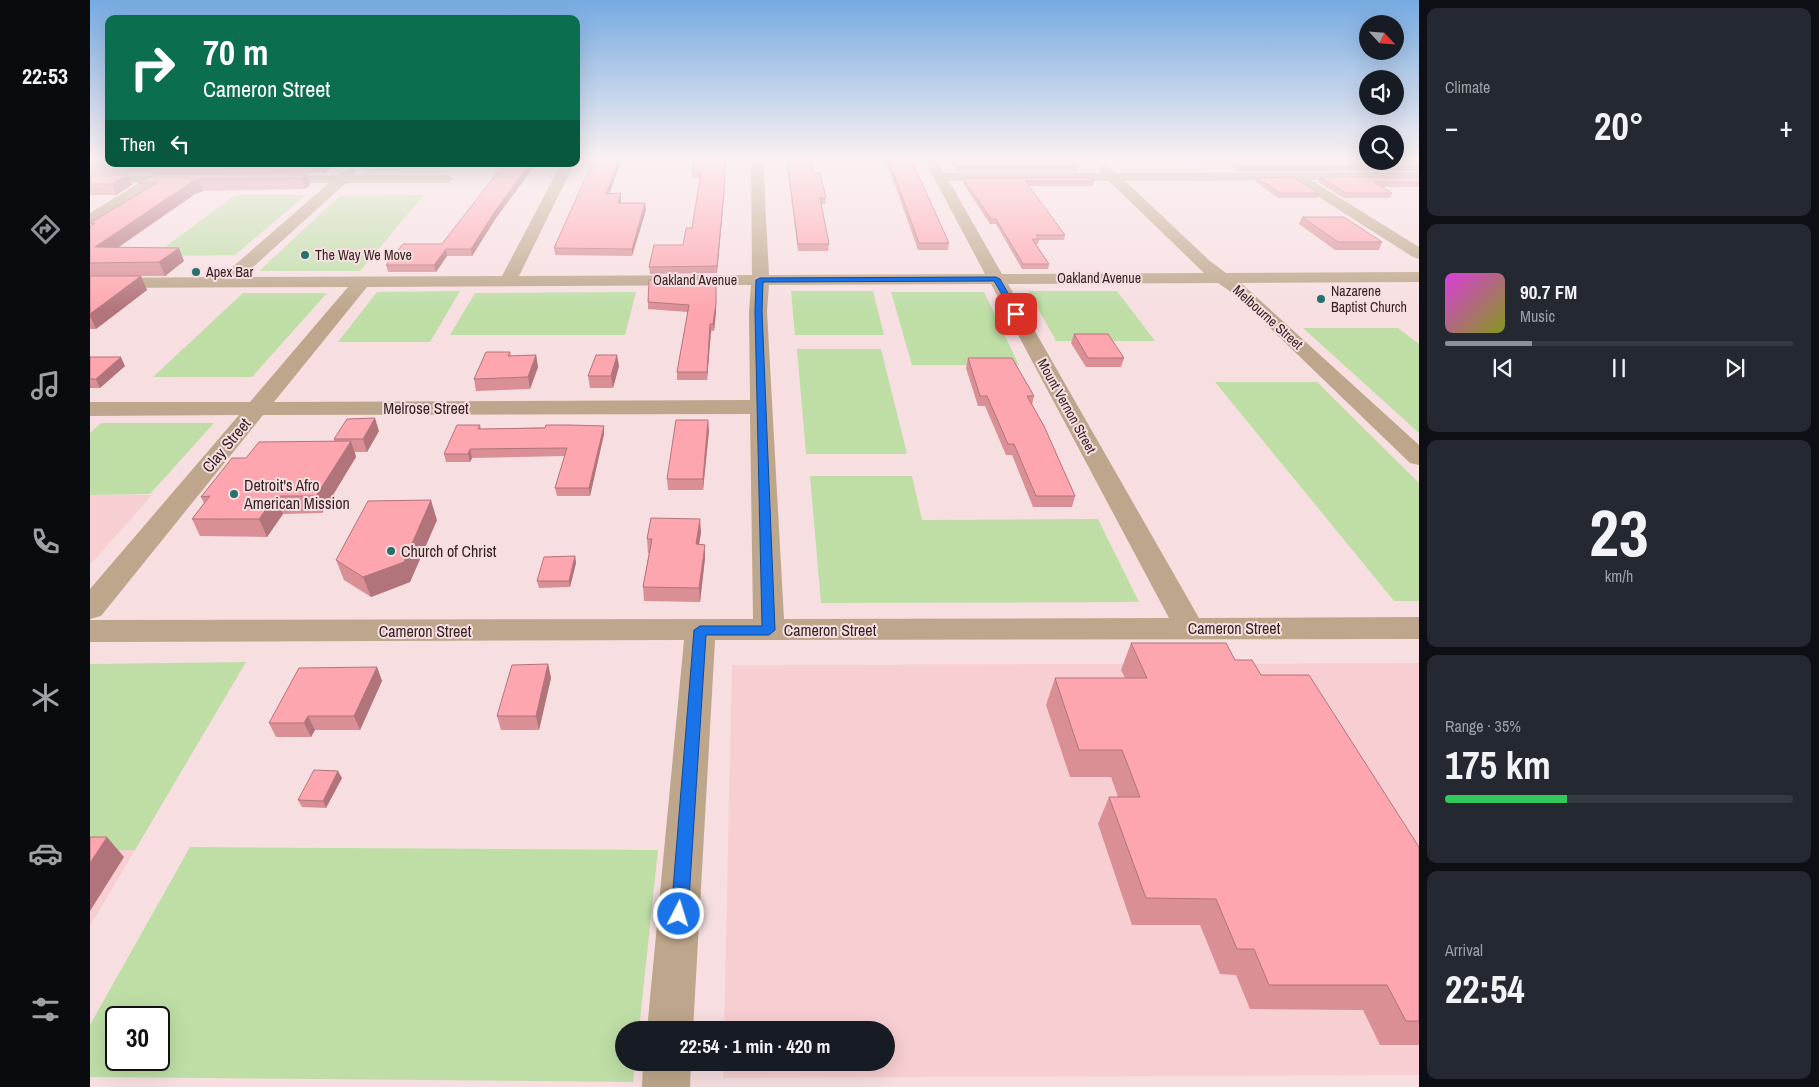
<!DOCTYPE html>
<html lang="en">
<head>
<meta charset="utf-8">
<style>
  body { margin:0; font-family:"Archivo Narrow",sans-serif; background:#242831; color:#f1f3f6; height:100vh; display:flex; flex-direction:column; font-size:19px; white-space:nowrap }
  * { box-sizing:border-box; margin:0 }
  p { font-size:16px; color:#9ea1a6 }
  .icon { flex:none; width:28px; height:28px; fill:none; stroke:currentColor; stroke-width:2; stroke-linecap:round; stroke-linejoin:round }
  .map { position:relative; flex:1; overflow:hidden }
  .side { display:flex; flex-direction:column; gap:8px; padding:8px; background:#0d0f14; width:400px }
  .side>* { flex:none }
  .hud { position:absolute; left:15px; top:15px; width:475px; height:152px; border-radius:10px; box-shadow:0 5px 20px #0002; background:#0b6e4f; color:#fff; overflow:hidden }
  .needle { width:32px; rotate:116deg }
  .controls { position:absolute; left:1269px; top:15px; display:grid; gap:10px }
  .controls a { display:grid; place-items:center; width:45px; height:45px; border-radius:50%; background:#171b24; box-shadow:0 5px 20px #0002; font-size:25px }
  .speed { position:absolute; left:15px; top:1006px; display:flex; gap:10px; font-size:25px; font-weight:700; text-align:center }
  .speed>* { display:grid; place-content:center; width:65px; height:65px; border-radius:50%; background:#171b24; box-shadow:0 5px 20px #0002; line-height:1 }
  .speed .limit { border:2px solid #111; border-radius:8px; background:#fff; color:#111 }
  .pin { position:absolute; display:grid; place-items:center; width:42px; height:42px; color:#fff; margin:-21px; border-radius:10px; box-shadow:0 2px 8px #0006 }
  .me { position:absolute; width:55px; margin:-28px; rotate:5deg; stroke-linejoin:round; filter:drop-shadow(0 0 4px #0008) }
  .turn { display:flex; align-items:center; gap:18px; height:105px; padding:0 15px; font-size:22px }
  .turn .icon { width:65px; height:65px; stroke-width:2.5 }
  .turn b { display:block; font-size:35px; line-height:42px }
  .then { display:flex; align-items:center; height:48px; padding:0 15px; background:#0003; gap:10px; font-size:19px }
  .big { font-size:38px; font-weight:800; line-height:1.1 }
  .side .tile { flex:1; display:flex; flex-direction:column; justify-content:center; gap:8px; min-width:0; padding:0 18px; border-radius:10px; background:#242831 }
  .side .dial { align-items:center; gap:0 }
  .dial b { font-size:65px; line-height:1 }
  .song { display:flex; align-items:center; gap:15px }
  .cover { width:60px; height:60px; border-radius:8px; background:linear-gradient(135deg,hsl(300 70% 55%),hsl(70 70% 35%)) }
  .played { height:5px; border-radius:2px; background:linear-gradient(90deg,#8c9099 25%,#363941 25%) }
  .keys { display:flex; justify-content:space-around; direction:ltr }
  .heat { display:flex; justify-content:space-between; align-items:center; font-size:28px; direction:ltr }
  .charge { height:8px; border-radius:4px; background:linear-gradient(90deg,#34c759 35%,#363941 0) }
  .trip { position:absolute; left:525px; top:1021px; width:280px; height:50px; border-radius:25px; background:#171b24; box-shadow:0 5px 20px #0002; font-weight:800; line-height:50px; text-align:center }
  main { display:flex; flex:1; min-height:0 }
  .menu { display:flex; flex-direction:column; width:90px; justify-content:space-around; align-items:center; background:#090b0e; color:#9ea1a6 }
  .menu .icon { width:35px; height:35px }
  .menu .current { color:#8c9099 }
  .menu b { font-size:22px; color:#f1f3f6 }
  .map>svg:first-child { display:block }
  .built { fill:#f7ced2 }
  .green { fill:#bedea6; fill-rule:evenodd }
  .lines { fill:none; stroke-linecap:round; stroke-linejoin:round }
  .minor { fill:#bda68b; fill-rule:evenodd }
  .wall { fill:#da8f97 }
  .shaded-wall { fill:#b2747b }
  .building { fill:#fea6b0; stroke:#b2747b }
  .route { fill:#1a73e8; stroke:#114b97 }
  .poi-dot { fill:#26716e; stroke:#f7dfe1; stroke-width:2 }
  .labels { text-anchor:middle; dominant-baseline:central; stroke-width:4; stroke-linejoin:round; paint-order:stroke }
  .far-poi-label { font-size:14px; fill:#341f21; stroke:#f7dfe1; text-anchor:start }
  .far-street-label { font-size:14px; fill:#341f21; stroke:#f7dfe1 }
  .street-label { font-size:16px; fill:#341f21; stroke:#f7dfe1 }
  .poi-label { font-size:16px; fill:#341f21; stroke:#f7dfe1; text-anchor:start }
</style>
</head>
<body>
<main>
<nav class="menu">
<b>22:53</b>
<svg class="icon current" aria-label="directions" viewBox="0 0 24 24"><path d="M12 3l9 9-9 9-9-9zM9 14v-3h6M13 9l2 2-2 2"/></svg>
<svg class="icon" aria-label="music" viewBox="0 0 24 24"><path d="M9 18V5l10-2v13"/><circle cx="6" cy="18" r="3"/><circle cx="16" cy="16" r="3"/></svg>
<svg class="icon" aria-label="phone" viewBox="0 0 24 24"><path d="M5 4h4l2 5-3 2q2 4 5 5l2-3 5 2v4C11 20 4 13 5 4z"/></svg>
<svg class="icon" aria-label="climate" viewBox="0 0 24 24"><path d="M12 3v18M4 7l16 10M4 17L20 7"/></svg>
<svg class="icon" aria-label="car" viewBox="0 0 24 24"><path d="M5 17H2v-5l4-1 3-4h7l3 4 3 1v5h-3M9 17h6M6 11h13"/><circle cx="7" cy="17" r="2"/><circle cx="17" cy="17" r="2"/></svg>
<svg class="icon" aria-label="filters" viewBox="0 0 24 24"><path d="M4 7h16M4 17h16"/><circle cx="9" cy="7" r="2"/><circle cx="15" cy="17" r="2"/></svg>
</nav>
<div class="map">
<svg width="1329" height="1087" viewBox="0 0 1329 1087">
  <rect width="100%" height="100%" fill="#f7dfe1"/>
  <!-- built -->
  <path class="built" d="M0 495H62L0 565Z
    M1329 663V1075L633 1078 634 1063 796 1062V1030H634L642 665Z
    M45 850 0 926V851Z"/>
  <!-- green -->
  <path class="green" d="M284 164H363L355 173 273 174Z
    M145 195H216L145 255 63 256Z
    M334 195 270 271H169L250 196Z
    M370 291 340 342H248L287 292Z
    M701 291H783L794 335H705Z
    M938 291H1027L1065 341H966Z
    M546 292 535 335H360L385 293Z
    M801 292H894L929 365H822Z
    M153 293H237L162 377H63Z
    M1308 328 1329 344V433L1213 328Z
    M707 349H791L817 454H716Z
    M1125 382H1227L1329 483V601H1304Z
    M11 423H124L60 494 0 495V433Z
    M720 476H822L832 520 1008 519 1049 602 731 603Z
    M156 662 45 850 0 851V664Z
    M100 847 568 850 549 1030H534V1062L545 1063 543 1082 0 1077V1025ZM26 1018H69V1060H26Z"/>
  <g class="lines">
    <!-- minor -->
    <path class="minor" d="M661 159H673L679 275 895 274 834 159H846L854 173H1011L1009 170 1011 167 1016 166 1026 173 1329 172V180H1221L1329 247V259L1323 257 1202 180 1035 181 1120 261 1136 273 1329 272V282L1151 283 1329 445V465L1320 463 1148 297 1128 283 918 284 1109 618 1329 617V639L625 640 603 1030H557L594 640 0 642V620L663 619 660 414 173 415 11 616 0 619V589L149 415 0 416V402H160L258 287 0 288V278L131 277 239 183H181L174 179 176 176 249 175 259 169 264 170V175H357L364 179 357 183H256L152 277 412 276 471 164H484L429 276 662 275ZM859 181H1019L1114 273 912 274ZM901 284 1079 618 694 619 677 311 679 285ZM661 285 659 311 660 400 184 402 277 287Z
      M0 175H93L100 179 93 183H69L0 224V213L49 183H0Z
      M553 1062H601L600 1087H552Z"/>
  </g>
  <!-- wall -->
  <path class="wall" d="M0 159 19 164H246L234 173 0 174Z
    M532 159 519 194 531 193V203H555L556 210 542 256 465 255 464 248Z
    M604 159H636L634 198 627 273 560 274 559 267 593 245 602 228 610 178H602V172Z
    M696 159H721L723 173 736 198 735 204H731L739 244 738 251H708Z
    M794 159H821L859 243 858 250H828L806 188Z
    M859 159H981L989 167 988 171H866Z
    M1104 159H1329V171H1146L1138 165H1112Z
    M414 164H446L406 218 382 256H357L346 272H298L296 265 352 244Z
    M65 174H217L220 185 215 189 113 191 105 194 29 247 94 261 75 276H17H51L57 290 6 329H0V226L1 225 0 223 52 192 48 183Z
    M0 175H38L42 185 26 195H0Z
    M1230 177H1329V187H1293L1302 193 1300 198H1254L1228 182Z
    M873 178 1004 181 1003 186H938L975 235 974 240H949L948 244H946L959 264 958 269H932L906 224H900L873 183Z
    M1167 178 1229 193 1227 198H1188L1166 182Z
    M1212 217 1292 242 1289 250H1245L1209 224Z
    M559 280 626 311 624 331H621L617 380H587V372L598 312 558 309V302Z
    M984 334 1034 358 1031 367H996L981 343Z
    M420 352 421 356 446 355 448 367 440 389 386 391 384 379Z
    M0 357 35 366 10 388H0Z
    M878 358 944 396 942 405 985 496 982 507H943L922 455H916L895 406H888L876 368Z
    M529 366 523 388H500L498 376Z
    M390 425 391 429 514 426V434L500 496H467L465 488 475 456 382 458 380 462H356L354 454Z
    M619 430 613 490H578L577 479Z
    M289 431 277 452H265L266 457 232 513 193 514 177 537 110 536 102 519 114 503 111 497 156 458 244 441V439Z
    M347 520 320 582 281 597 254 580 246 560Z
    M611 532 609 544 615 545V558L610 602 554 601 553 587 559 553H558L557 539Z
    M485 556 486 563 480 587 449 588 447 581Z
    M1041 643 1145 660 1171 675 1329 847V1045H1290L1273 1010 1160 1009 1146 975 1130 974 1110 925H1042L1008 824 1019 797H1028L1021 777H980L956 705 965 678H1035L1031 670Z
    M458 664 461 678 449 730H411L407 716Z
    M287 667 292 681 270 730H225L221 737H186L179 723Z
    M252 778 236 808 212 807 208 800Z"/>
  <!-- shaded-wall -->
  <path class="shaded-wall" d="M529 159H532L517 200 516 194Z
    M636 159 634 198 627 273V266Z
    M232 164H246L234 173Z
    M440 164H446L406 218 382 256 381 249 405 211Z
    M217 174 220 185 215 189 211 178Z
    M38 175 42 185 26 195 21 184Z
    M109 179 113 191 105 194 11 259 5 247 100 183Z
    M531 193V200L528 210V203Z
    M555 203 556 210 542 256V249Z
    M89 248 94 261 75 276 69 262Z
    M356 249 357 256 346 272 344 265Z
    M51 276 57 290 6 329 0 316V314Z
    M626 280V311L624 331 623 324Z
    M620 324 621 331 617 380V372Z
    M446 355 448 367 440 389 438 377Z
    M527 355 529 366 523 388 521 376Z
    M31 357 35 366 10 388 6 379Z
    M285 418 289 431 277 452 273 439Z
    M618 420 619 430 613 490V479Z
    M514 426V434L500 496 499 488Z
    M261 441 266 457 232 513 226 496Z
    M380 449 382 458 380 462 378 454Z
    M186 496 193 514 177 537 169 519Z
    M341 500 347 520 320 582 281 597 273 577Z
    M610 519 611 532 607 558 606 544Z
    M615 545V558L610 602 609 588Z
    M485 556 486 563 480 587 479 581Z
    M458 664 461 678 449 730 446 716Z
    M287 667 292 681 270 730 264 716Z
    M218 716 225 730 221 737 214 723Z
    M248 771 252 778 236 808 233 801Z
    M17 837 34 857 0 911V863Z"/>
  <!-- building -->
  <path class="building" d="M0 159H19V164H0Z
    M506 159H529L516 194 531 193 528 203H555L542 249 464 248 495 179Z
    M604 159H636L634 191 627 266 559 267 564 245H593L596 228H602L611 172H602Z
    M697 159H721L723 173H730L736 198H730L739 244H708Z
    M797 159H821L859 243H829L807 182Z
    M862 159H981L989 167H867Z
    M1112 159H1278V161H1305V159H1329V166H1147L1139 160H1114Z
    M414 164H440L405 211 381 249H356L344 265H296L313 244H352Z
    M65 174H217L211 178 109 179 100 183 5 247 89 248 69 262 0 263V226L5 223H0L67 183H48Z
    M0 175H38L21 184H0Z
    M1203 177 1229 193H1190L1167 178Z
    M1230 177H1329V182H1284L1302 193H1256Z
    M873 178H1001L1004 181H935L975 235H946L949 239H942L959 264H933L906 219H901Z
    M1212 217H1254L1292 242H1248Z
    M0 276H51L0 314Z
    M559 280H626V304L623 324H620L617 372H587L599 305 558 302Z
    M984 334H1018L1034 358H998Z
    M396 352H420L418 356 446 355 438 377 384 379Z
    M506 355H527L521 376H498Z
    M0 357H31L6 379H0Z
    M878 358H922L944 396H937L954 426 985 496H946L924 444H918L897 396H890Z
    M285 418 273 439H244L257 419Z
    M586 420H618L613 479H577Z
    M367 425H390L388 429 455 428 456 425H480L514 426 499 488H465L477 448 380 449 378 454H354Z
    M261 441 226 496H186L169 519H102L120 496 111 497 142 458H156L169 442Z
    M341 500 314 562 273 577 246 560 278 501Z
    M561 518 610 519 606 544 615 545 609 588 553 587 562 539H557Z
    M485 556 479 581H447L454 557Z
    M1041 643H1136L1145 660H1162L1171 675H1219L1329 847V1021H1316L1297 985H1179L1164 949H1147L1126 899 1056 898 1019 797H1050L1032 750H989L965 678H1057Z
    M458 664 446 716H407L422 665Z
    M287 667 264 716H218L214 723H179L209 668Z
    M224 770 248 771 233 801 208 800Z
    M0 837H17L0 863Z"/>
  <!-- sky -->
  <linearGradient id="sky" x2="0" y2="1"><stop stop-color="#75aae1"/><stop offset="0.51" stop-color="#fbf1f2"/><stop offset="1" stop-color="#fbf1f2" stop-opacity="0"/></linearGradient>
  <rect width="1329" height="311" fill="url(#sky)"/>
  <!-- route -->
  <path class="route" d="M906 277 910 279 930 314 929 315H924L904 281 673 282 672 311 685 630 679 635H616L598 914 595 920 589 922 583 920 581 914 604 630 610 626H672L665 311 666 280 670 278Z"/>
  <!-- markers -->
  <g class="poi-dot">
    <circle cx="215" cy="255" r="5"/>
    <circle cx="106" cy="272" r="5"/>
    <circle cx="1231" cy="299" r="5"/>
    <circle cx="144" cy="494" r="5"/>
    <circle cx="301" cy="551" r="5"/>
  </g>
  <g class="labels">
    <!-- far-poi labels -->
    <g class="far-poi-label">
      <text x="225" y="255">The Way We Move</text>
      <text x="116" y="272">Apex Bar</text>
      <text x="1241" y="291">Nazarene<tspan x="1241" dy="16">Baptist Church</tspan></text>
    </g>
    <!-- far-street labels -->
    <g class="far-street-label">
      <text x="1009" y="278">Oakland Avenue</text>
      <text x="605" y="280">Oakland Avenue</text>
      <text transform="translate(1178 317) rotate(42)">Melbourne Street</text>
      <text transform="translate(977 406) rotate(61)">Mount Vernon Street</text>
    </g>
    <!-- street labels -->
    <g class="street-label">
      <text x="336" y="408">Melrose Street</text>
      <text transform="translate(136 445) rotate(-50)">Clay Street</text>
      <text x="1144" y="628">Cameron Street</text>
      <text x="740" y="630">Cameron Street</text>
      <text x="335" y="631">Cameron Street</text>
    </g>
    <!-- poi labels -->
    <g class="poi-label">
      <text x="154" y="485">Detroit's Afro<tspan x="154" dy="18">American Mission</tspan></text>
      <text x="311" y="551">Church of Christ</text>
    </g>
  </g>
</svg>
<div class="controls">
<a><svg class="needle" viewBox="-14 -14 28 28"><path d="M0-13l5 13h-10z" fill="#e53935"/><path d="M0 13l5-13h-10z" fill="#9ea1a6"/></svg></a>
<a><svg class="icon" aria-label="sound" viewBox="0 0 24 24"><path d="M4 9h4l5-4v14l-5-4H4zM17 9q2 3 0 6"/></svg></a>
<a><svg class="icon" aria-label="search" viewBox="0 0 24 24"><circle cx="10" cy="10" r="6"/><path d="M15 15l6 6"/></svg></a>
</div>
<div class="speed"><div class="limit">30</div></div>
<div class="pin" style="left:926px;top:314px;background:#d93025"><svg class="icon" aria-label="arrive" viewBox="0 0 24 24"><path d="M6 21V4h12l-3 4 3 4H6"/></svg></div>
<svg class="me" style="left:589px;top:914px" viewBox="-20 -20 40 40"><circle r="17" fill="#1a73e8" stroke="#fff" stroke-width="3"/><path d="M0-11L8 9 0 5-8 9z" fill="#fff"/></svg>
<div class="trip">22:54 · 1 min · 420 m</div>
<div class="hud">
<div class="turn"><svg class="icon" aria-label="right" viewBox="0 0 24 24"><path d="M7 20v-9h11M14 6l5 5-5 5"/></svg><div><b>70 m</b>Cameron Street</div></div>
<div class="then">Then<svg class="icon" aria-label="left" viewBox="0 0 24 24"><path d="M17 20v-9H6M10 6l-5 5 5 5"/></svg></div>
</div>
</div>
<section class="side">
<div class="tile"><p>Climate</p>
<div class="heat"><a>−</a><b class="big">20°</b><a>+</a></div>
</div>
<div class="tile">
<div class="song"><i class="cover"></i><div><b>90.7 FM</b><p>Music</p></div></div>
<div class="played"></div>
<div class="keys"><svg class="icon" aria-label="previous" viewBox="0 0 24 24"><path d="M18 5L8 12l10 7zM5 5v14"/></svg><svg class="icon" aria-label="pause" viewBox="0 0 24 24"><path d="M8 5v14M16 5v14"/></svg><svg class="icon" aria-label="next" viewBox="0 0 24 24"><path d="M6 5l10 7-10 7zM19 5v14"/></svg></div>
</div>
<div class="tile dial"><b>23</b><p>km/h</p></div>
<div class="tile"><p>Range · 35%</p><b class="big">175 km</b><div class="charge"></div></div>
<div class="tile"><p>Arrival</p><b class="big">22:54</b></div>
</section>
</main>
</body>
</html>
